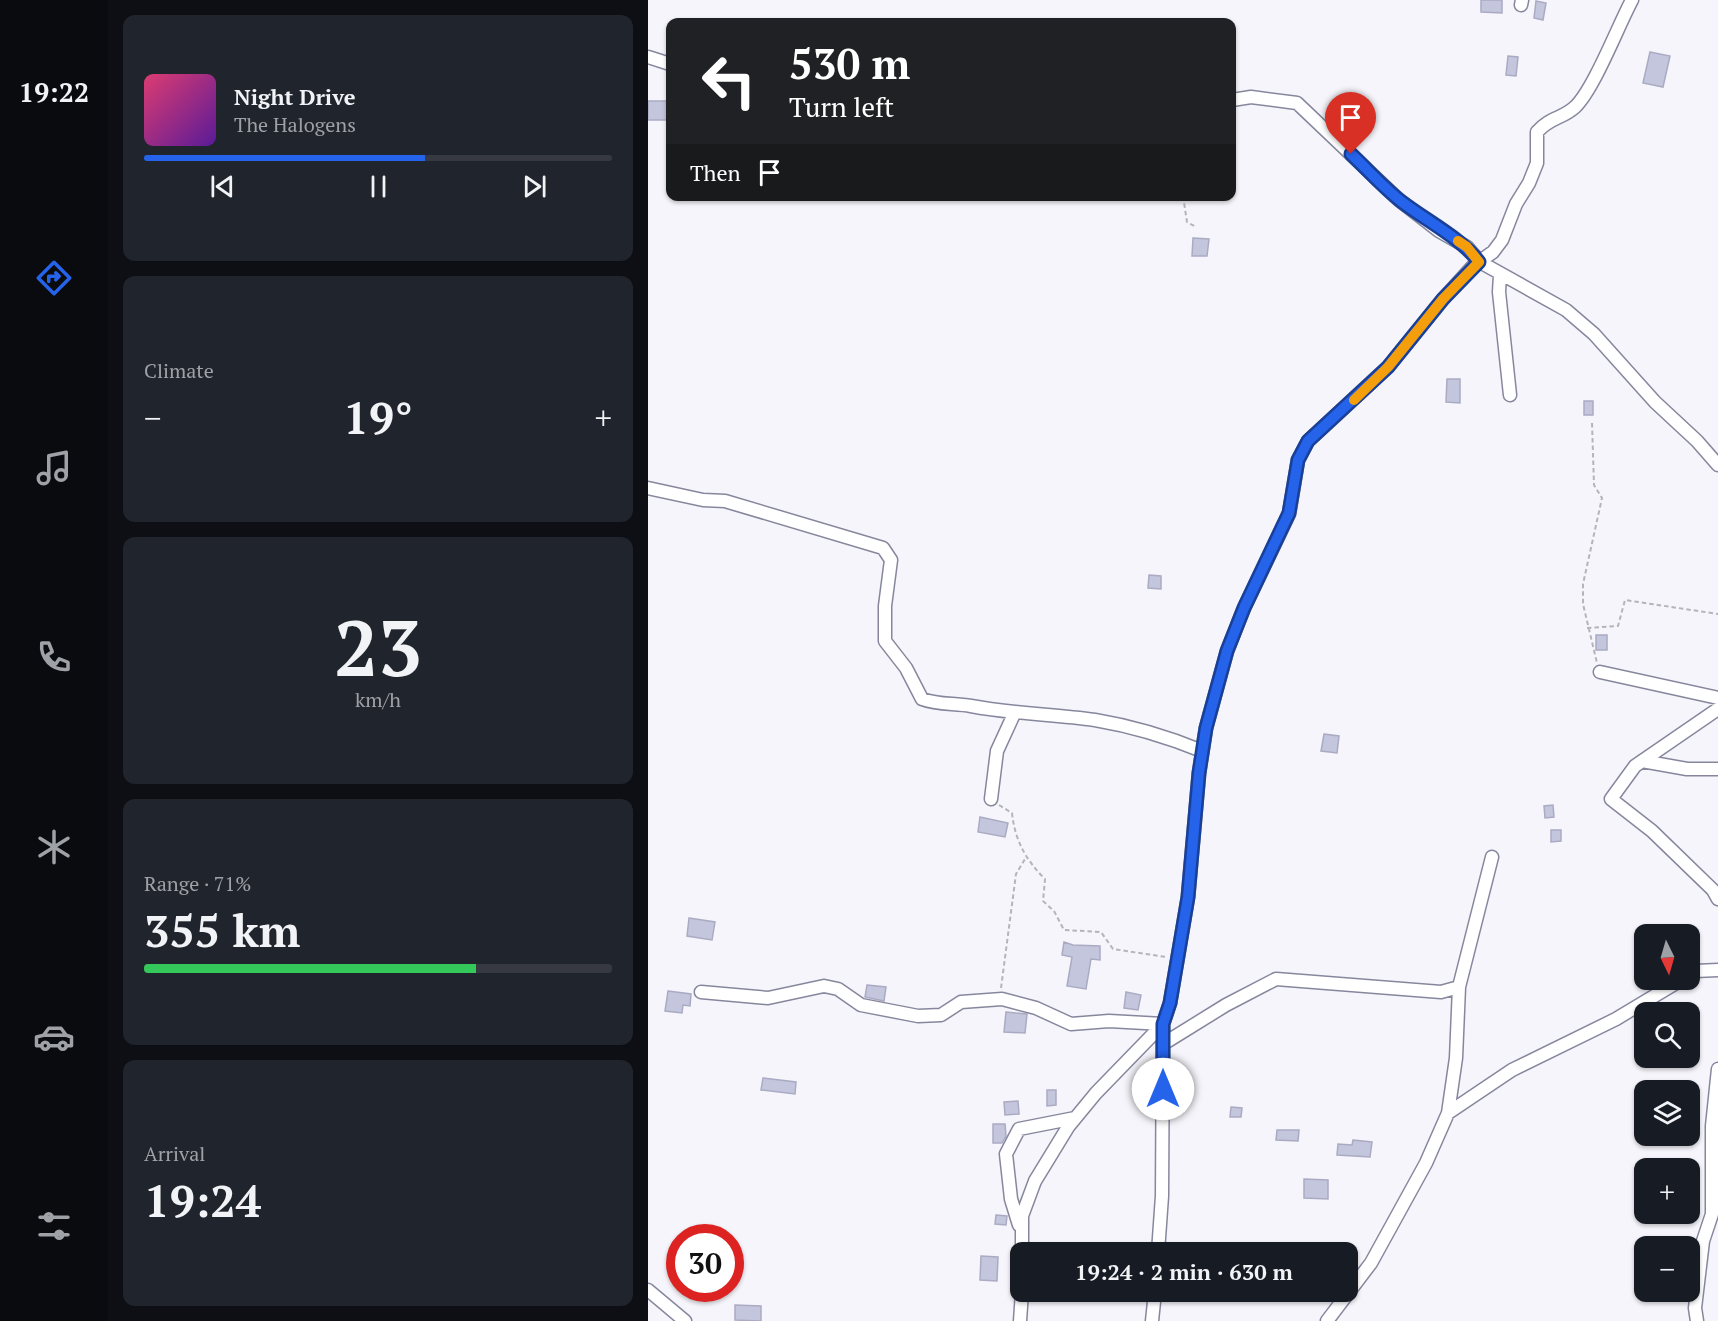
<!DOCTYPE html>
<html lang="en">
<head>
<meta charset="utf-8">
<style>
  body { margin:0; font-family:"PT Serif",serif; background:#20242c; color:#f1f3f6; height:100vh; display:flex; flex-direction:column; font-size:22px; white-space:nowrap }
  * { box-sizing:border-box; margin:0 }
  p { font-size:20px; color:#9ea1a6 }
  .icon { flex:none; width:33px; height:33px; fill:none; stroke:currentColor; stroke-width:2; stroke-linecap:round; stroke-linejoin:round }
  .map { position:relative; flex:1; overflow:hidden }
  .details { display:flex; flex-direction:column; gap:15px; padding:15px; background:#0d0f14; width:540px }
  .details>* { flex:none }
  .hud { position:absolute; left:18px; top:18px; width:570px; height:183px; border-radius:12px; box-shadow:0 2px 4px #0004; background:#202124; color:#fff; overflow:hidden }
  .needle { width:39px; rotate:175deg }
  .controls { position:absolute; left:986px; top:924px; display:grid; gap:12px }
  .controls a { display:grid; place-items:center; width:66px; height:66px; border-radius:12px; background:#171b24; box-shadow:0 2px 4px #0004; font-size:30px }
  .speed { position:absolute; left:18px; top:1224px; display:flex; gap:12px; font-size:30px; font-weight:700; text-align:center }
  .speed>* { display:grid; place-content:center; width:78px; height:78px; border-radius:50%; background:#171b24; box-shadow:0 2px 4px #0004; line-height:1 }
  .speed .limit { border:9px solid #d22; background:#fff; color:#111 }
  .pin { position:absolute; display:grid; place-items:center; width:51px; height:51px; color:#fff; margin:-62px -26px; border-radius:50% 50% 50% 0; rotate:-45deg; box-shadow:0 0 6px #0007 }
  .pin .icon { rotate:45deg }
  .me { position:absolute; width:66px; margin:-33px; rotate:0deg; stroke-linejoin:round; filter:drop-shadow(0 0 4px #0008) }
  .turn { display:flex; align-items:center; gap:21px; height:126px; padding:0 24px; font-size:27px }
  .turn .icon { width:78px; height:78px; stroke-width:2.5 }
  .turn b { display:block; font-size:42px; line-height:51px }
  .then { display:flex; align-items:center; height:57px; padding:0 24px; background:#0003; gap:12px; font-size:22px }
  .big { font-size:45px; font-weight:700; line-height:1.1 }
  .details .widget { flex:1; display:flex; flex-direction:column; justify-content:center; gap:9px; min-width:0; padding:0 21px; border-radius:12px; background:#20242c }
  .details .dial { align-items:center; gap:0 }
  .dial b { font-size:78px; line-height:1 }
  .song { display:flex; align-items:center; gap:18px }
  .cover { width:72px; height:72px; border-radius:9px; background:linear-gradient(135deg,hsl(340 70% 55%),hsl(270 70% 35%)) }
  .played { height:6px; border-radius:3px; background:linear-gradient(90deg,#2563eb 60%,#363941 60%) }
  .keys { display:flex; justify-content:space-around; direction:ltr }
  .heat { display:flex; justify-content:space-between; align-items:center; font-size:33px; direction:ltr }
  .charge { height:9px; border-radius:4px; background:linear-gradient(90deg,#34c759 71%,#363941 0) }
  .trip { position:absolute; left:362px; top:1242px; width:348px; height:60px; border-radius:12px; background:#171b24; box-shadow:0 2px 4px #0004; font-weight:700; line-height:60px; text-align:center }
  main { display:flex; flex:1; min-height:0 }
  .menu { display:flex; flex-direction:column; width:108px; justify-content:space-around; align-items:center; background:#090b0e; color:#9ea1a6 }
  .menu .icon { width:42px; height:42px }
  .menu .on { color:#2563eb }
  .menu b { font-size:27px; color:#f1f3f6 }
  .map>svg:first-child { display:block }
  .building { fill:#c4c6de; stroke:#aaabc3; stroke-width:1.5 }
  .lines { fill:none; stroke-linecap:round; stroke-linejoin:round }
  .minor-casing { stroke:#86879d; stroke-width:15 }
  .path { stroke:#b4b4bc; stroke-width:2; stroke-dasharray:4.5 3; stroke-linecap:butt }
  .minor { stroke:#fff; stroke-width:12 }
  .route-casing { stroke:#184099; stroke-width:15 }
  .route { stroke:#2563eb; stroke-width:10 }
  .slow { stroke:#f59e0b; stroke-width:10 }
</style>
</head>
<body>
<main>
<nav class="menu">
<b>19:22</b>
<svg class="icon on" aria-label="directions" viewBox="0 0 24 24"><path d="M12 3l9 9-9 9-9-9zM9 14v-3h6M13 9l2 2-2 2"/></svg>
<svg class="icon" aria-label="music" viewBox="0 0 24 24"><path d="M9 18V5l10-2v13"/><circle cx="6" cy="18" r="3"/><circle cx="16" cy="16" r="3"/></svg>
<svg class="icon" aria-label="phone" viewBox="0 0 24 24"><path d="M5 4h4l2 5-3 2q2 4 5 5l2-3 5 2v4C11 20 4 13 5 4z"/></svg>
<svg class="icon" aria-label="climate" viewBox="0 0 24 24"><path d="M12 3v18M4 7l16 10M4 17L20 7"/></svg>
<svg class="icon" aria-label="car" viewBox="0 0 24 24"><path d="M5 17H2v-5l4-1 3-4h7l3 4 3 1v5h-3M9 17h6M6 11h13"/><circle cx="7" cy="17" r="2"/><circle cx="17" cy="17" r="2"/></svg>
<svg class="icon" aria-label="filters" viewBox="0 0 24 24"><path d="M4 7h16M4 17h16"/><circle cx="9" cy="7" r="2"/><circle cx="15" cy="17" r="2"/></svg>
</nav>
<section class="details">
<div class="widget">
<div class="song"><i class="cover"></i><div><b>Night Drive</b><p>The Halogens</p></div></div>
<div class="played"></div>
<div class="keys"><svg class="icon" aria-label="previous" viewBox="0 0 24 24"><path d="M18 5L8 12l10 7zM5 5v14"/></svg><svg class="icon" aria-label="pause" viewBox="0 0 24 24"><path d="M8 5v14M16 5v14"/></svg><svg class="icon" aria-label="next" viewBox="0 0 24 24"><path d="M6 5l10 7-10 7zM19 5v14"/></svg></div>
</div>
<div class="widget"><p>Climate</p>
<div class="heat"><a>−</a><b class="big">19°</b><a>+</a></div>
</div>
<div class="widget dial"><b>23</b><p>km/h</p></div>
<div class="widget"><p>Range · 71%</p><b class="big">355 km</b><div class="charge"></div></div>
<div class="widget"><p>Arrival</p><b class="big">19:24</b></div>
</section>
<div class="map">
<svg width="1070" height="1321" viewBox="0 0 1070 1321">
  <rect width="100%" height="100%" fill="#f5f5fb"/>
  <!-- building -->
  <path class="building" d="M833 0H854V13L833 12Z
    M888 1 898 3 895 20 886 18Z
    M1002 52 1022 56 1015 87 995 83Z
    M860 56 870 57 868 76 858 75Z
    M0 101H22V120H0Z
    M545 238 561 239 559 256H544Z
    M799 379H812V403L798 402Z
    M936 401H945V415H936Z
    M501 575 513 576V589L500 588Z
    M948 635H959V650H948Z
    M676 734 691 736 689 753 673 751Z
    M905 805 906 817 897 818 896 806Z
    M332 817 360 823 357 837 330 832Z
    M903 830H913V841L903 842Z
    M41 918 67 922 64 940 39 936Z
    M416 942 425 945 452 946V960L443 959 438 989 419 986 424 957 414 955Z
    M219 985 238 987 236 1001 217 997Z
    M20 991 43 994 42 1006 35 1005 34 1013 17 1011Z
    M478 992 493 995 490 1010 476 1008Z
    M358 1012 379 1014 377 1033 356 1032Z
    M115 1078 148 1082 147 1094 113 1090Z
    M399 1090H408V1105L399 1106Z
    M370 1101 371 1114 357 1115 356 1102Z
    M583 1107 594 1108 593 1117H582Z
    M345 1124H357L358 1136 354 1143H345Z
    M629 1130H651L650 1141 628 1140Z
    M705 1140 724 1142 722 1157 689 1155 690 1144 704 1145Z
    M656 1179 680 1180V1199L656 1198Z
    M348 1215 359 1216 358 1225 347 1224Z
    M333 1256 350 1257 349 1281 332 1280Z
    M87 1305 113 1306V1321L87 1320Z"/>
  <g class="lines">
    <defs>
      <path id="minor" d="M873 5 874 0
        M0 57 22 64
        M584 100 603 97 649 103 751 200 791 231 819 247 832 262 918 310 946 334 1007 402 1049 441 1070 465
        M852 275 851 292 862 395
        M0 488 55 500 77 501 235 548 243 560 237 606V641L258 668 274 699C290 705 306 703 323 706 365 714 406 714 447 720 483 726 520 737 554 751
        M952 672 1070 698
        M1070 709 987 766 963 799 1004 831 1065 890 1070 899
        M994 761 1039 769H1070
        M343 799 349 751 366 714
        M1041 975 1047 971 1070 970
        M53 992 120 998 176 986 190 989 213 1005 270 1016 293 1015 313 1002 354 999 388 1008 423 1024 461 1021 515 1024
        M515 1044 578 1005 628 979 793 992 811 987 844 857
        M800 1113 864 1070 968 1019 1033 980
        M371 1225 363 1199 358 1154 371 1129 427 1118
        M374 1252V1216L387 1181 420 1127 448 1093 515 1024
        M510 1252 514 1196 515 1024 522 1003 540 897 551 773 558 728 579 651 596 608 641 514 650 460 660 441 740 367 795 299 825 266 845 252 854 240 868 204 881 183 889 163V132C902 117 914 119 927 107 946 89 970 26 984 0
        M0 1290 37 1321
        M372 1321 374 1292
        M504 1321 507 1292
        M679 1321 723 1263 778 1163 800 1113 808 1058 811 987
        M1049 1321 1047 1308 1055 1241 1064 1214V1126L1070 1069"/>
    </defs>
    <!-- minor casing -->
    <use href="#minor" class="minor-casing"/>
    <!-- path -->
    <path class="path" d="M535 196 539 222 548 227
      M944 423 946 485 954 498 935 584V604L949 663
      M939 628 970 626 977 600 1070 614
      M351 805 364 813C367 841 378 860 397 879L395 901 406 911 416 930 453 932 465 949 518 957
      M353 988 368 874 377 859"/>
    <!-- minor -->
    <use href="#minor" class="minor"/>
  </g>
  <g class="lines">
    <defs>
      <path id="route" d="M515 1089V1024L522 1003 540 897 551 773 558 728 579 651 596 608 641 513 650 460 660 441 740 367 795 299 831 262C814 239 779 221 754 202 736 188 720 170 703 154"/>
    </defs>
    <!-- route casing -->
    <use href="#route" class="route-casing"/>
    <!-- route -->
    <use href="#route" class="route"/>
    <!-- slow -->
    <path class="slow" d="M706 400 740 367 795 299 831 262 819 247 810 241"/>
  </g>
</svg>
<div class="controls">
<a><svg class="needle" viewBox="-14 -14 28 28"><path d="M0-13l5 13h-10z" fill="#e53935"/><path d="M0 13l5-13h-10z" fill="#9ea1a6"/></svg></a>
<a><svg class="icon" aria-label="search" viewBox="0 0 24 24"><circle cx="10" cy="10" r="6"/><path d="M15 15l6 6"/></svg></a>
<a><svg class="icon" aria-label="layers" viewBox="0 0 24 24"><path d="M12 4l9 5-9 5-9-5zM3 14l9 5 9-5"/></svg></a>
<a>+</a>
<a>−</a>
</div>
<div class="speed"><div class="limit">30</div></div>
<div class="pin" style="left:703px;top:154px;background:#d93025"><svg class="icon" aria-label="arrive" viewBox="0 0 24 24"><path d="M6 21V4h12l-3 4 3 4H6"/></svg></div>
<svg class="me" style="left:515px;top:1089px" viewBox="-20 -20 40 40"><circle r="19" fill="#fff"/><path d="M0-13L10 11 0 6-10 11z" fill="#2563eb"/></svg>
<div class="trip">19:24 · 2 min · 630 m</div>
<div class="hud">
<div class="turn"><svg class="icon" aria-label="left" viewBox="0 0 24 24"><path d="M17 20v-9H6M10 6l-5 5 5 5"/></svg><div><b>530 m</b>Turn left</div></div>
<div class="then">Then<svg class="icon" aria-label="arrive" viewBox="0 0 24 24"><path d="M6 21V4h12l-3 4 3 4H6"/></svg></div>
</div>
</div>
</main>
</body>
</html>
